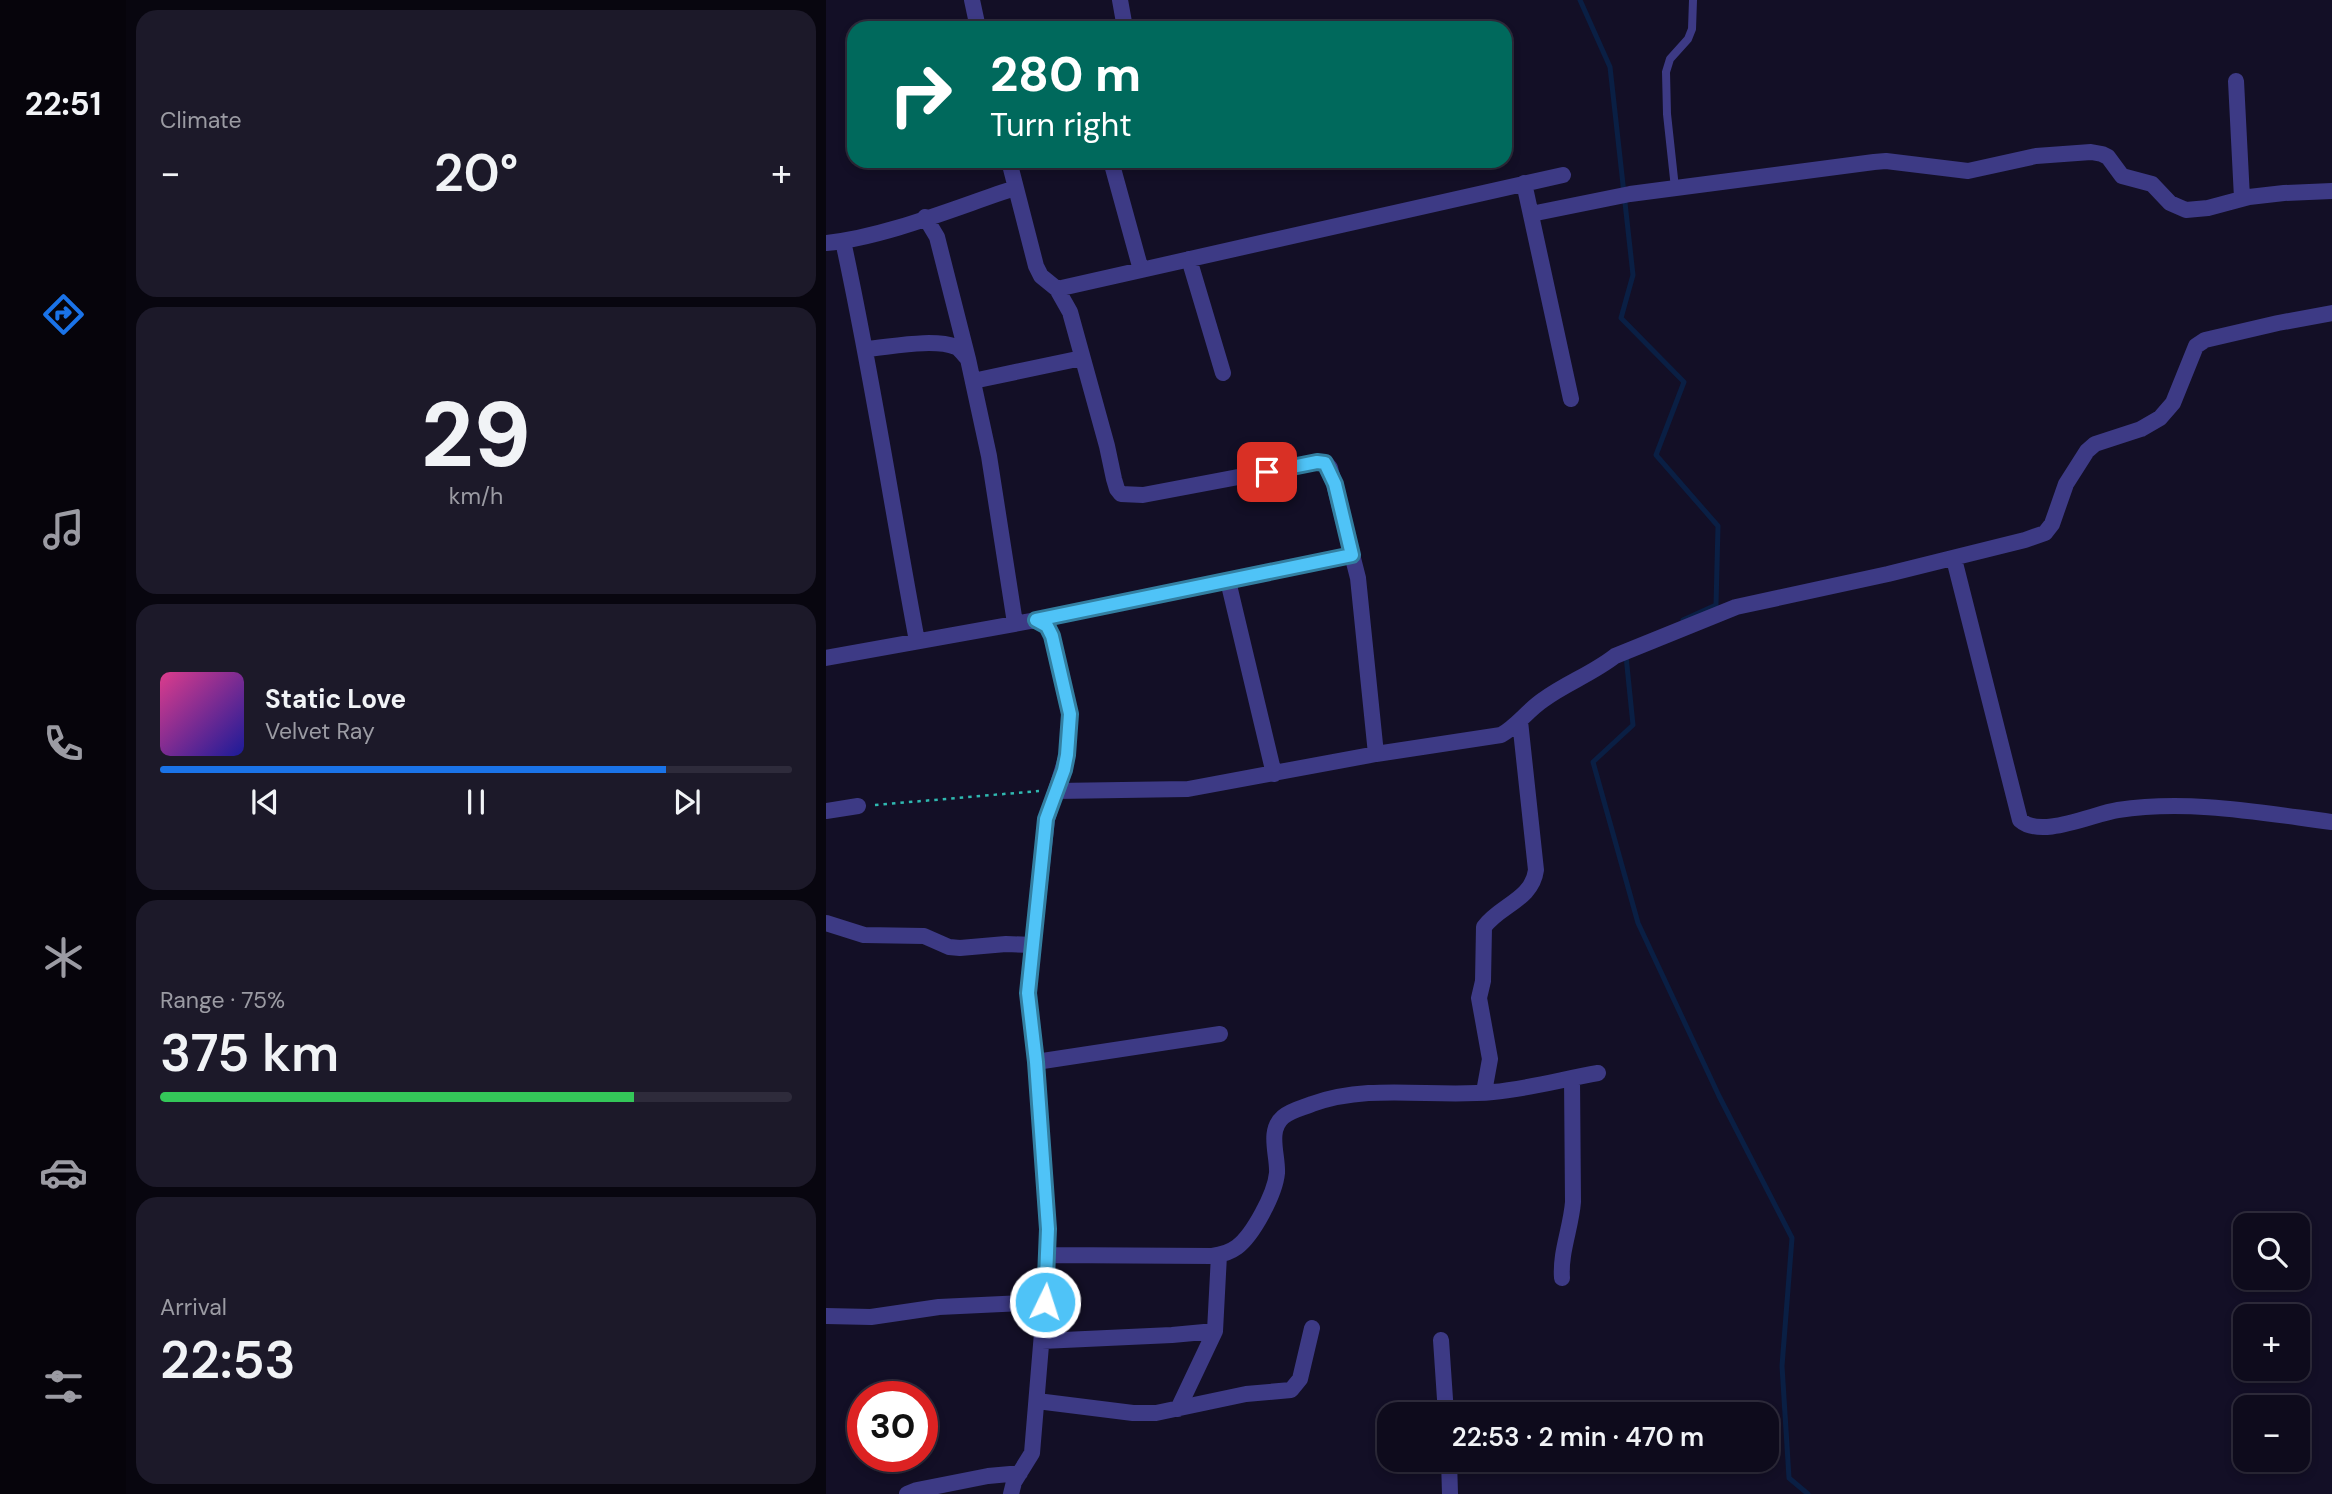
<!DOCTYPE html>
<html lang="en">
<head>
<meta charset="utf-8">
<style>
  body { margin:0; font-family:"DM Sans",sans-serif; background:#1c1929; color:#f1f3f6; height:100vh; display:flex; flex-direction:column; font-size:26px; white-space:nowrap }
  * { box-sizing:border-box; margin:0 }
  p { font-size:23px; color:#9b9ba3 }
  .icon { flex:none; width:38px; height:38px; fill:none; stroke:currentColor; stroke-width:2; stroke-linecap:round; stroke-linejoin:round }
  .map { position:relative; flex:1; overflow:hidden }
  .details { display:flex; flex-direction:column; gap:10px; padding:10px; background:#08060f; width:700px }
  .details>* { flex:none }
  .guide { position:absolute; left:21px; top:21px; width:665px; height:147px; border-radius:21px; box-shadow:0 4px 10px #0003,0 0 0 2px #2e2b3b; background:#00695c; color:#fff; overflow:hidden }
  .fabs { position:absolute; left:1407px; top:1213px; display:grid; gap:14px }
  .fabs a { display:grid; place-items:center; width:77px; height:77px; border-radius:14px; background:#0e0b1c; box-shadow:0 4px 10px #0003,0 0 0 2px #2e2b3b; font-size:35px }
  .speed { position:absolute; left:21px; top:1381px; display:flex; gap:14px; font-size:35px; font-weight:700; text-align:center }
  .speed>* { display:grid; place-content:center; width:91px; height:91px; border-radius:50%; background:#0e0b1c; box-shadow:0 4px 10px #0003,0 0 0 2px #2e2b3b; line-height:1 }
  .speed .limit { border:10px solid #d22; background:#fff; color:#111 }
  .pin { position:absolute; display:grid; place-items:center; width:60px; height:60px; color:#fff; margin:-30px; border-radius:14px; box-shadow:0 4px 10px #0006 }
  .me { position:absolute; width:77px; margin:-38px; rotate:4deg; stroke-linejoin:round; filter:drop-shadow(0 0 5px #0008) }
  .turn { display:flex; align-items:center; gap:24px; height:147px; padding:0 28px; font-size:32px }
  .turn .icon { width:91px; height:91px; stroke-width:2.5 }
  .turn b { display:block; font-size:49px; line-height:60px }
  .big { font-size:52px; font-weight:600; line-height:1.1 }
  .details .widget { flex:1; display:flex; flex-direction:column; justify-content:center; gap:10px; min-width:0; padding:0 24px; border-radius:21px; background:#1c1929 }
  .details .dial { align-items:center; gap:0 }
  .dial b { font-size:91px; line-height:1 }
  .song { display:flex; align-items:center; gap:21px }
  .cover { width:84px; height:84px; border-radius:10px; background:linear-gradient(135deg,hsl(330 70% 55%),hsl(240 70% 35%)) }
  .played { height:7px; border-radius:4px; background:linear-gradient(90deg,#1a73e8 80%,#2e2b3b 80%) }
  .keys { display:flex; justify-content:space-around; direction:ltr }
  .heat { display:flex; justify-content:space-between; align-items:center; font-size:38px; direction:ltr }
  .charge { height:10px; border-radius:5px; background:linear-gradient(90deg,#34c759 75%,#2e2b3b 0) }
  .trip { position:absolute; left:551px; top:1402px; width:402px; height:70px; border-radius:21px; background:#0e0b1c; box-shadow:0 4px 10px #0003,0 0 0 2px #2e2b3b; font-weight:600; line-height:70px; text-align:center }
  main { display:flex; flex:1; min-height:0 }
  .dock { display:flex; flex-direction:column; width:126px; justify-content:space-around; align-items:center; background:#06040b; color:#9b9ba3 }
  .dock .icon { width:49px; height:49px }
  .dock .selected { color:#1a73e8 }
  .dock b { font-size:32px; color:#f1f3f6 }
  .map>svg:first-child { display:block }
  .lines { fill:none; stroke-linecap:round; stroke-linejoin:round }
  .stream { stroke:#0a1f44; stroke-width:5 }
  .path { stroke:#2fb8b0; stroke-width:2.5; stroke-dasharray:3.5 5; stroke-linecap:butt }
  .lane { stroke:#3d3a85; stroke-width:8 }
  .street { stroke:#3d3a85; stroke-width:16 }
  .route-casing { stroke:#337fa1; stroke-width:18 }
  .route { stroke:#4fc3f7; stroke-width:12 }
</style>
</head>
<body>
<main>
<nav class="dock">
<b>22:51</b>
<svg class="icon selected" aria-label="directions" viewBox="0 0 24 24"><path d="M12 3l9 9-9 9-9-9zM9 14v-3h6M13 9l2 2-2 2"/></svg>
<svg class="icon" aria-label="music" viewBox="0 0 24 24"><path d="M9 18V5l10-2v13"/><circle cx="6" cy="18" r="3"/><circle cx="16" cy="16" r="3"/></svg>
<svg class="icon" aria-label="phone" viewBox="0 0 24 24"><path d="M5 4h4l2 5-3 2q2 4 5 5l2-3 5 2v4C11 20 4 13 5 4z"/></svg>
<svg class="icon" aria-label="climate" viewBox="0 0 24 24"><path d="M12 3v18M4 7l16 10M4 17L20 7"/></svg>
<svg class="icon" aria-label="car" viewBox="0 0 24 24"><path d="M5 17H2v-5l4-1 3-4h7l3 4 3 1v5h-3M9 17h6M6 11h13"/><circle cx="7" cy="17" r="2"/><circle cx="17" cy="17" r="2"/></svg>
<svg class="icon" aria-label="filters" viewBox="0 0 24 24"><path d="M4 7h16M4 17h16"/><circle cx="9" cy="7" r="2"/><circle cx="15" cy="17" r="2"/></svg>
</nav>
<section class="details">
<div class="widget"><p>Climate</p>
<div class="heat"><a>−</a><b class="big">20°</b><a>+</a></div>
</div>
<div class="widget dial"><b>29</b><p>km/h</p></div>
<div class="widget">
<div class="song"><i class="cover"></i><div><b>Static Love</b><p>Velvet Ray</p></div></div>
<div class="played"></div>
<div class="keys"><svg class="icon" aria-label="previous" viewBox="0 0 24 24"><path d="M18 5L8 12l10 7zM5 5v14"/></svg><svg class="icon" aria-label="pause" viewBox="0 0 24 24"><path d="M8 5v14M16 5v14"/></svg><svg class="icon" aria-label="next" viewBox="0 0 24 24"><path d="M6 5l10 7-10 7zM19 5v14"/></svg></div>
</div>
<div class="widget"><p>Range · 75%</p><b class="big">375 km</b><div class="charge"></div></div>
<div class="widget"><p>Arrival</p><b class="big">22:53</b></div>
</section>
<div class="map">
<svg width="1506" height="1494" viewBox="0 0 1506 1494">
  <rect width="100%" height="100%" fill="#130f26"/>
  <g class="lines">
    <!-- stream -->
    <path class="stream" d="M754 0 784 67 807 275 795 318 858 382 830 455 892 526 890 605 857 620
      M800 656 807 725 767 762 812 923 893 1096 966 1238 956 1366 963 1478 982 1494"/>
    <!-- path -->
    <path class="path" d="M49 805 213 791"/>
    <!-- lane -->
    <path class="lane" d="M849 188 841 114 840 72 844 59 862 39 866 29 867 0"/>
    <!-- street -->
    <path class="street" d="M146 0 152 28
      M294 0 299 28
      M1410 81 1416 198
      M183 161 210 266 215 276 231 289 244 312 281 446 288 479 291 489 295 494 317 495 491 462 500 463 504 468 532 578 550 754
      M285 161 315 270
      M698 183 745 399
      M705 214 804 194 1048 162 1060 161 1142 171 1210 156 1265 152 1276 154 1282 157 1296 176 1326 184 1344 203 1360 210 1382 208 1423 197 1458 193 1506 191
      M99 217 111 237 142 359
      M17 241C46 374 66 508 91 641
      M0 243C60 237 131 207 189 188
      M363 259 397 373
      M231 289 737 175
      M40 349C65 347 107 338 130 347 135 350 138 355 142 359L163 456 189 623
      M147 381 256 358
      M1128 559 1194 820C1215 839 1266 814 1292 810 1363 799 1436 813 1506 822
      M402 581 448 774
      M210 620 526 555
      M0 658 210 620 221 626 226 636 244 714 241 755 221 819 203 980V1002L210 1062 222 1229 221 1273 206 1453 188 1482 185 1494
      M230 791 362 789 550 754 675 735C691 726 702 710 717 700 740 683 766 674 789 656L910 607 1062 574 1199 540 1219 533 1226 524 1240 484 1261 451 1269 444 1315 429 1334 418 1347 403 1370 346 1379 340 1452 323 1506 313
      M0 811 32 806
      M0 923 38 935 98 936 123 947 134 948 180 944 207 945
      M210 1062 394 1034
      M658 1092 664 1059 653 998 657 981 658 927C674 905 706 900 710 870L694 721
      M222 1255 386 1256C394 1255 403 1253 411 1247 427 1235 449 1194 451 1173 452 1155 441 1131 457 1117 465 1110 476 1108 486 1104 545 1083 606 1098 667 1092 702 1089 737 1079 772 1073
      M736 1278C734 1252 745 1228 747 1202L746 1078
      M0 1316 45 1317 113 1307 219 1302
      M615 1340 620 1414
      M216 1341 346 1335 389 1331
      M211 1401 307 1413H330L420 1394 465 1390 474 1379 486 1328
      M352 1409 389 1331 393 1255
      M623 1460 624 1494
      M81 1494 91 1490 162 1476 194 1473"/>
  </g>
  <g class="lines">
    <defs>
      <path id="route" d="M219 1302 222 1229 210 1062 202 993 220 819 238 770 241 755 244 714 226 636 221 626 210 620 526 555 509 484 499 463 491 462 441 472"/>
    </defs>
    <!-- route casing -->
    <use href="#route" class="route-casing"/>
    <!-- route -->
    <use href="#route" class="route"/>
  </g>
</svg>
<div class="fabs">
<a><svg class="icon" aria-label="search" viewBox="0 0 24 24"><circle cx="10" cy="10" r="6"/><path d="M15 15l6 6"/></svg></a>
<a>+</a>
<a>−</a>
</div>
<div class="speed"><div class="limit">30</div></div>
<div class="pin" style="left:441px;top:472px;background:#d93025"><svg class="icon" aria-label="arrive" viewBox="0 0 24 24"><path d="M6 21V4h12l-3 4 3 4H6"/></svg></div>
<svg class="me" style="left:219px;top:1302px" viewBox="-20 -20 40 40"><circle r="17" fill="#4fc3f7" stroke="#fff" stroke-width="3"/><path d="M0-11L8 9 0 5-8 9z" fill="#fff"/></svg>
<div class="trip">22:53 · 2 min · 470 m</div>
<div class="guide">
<div class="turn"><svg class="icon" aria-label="right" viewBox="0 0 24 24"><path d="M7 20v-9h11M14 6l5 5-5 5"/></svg><div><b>280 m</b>Turn right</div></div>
</div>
</div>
</main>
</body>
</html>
